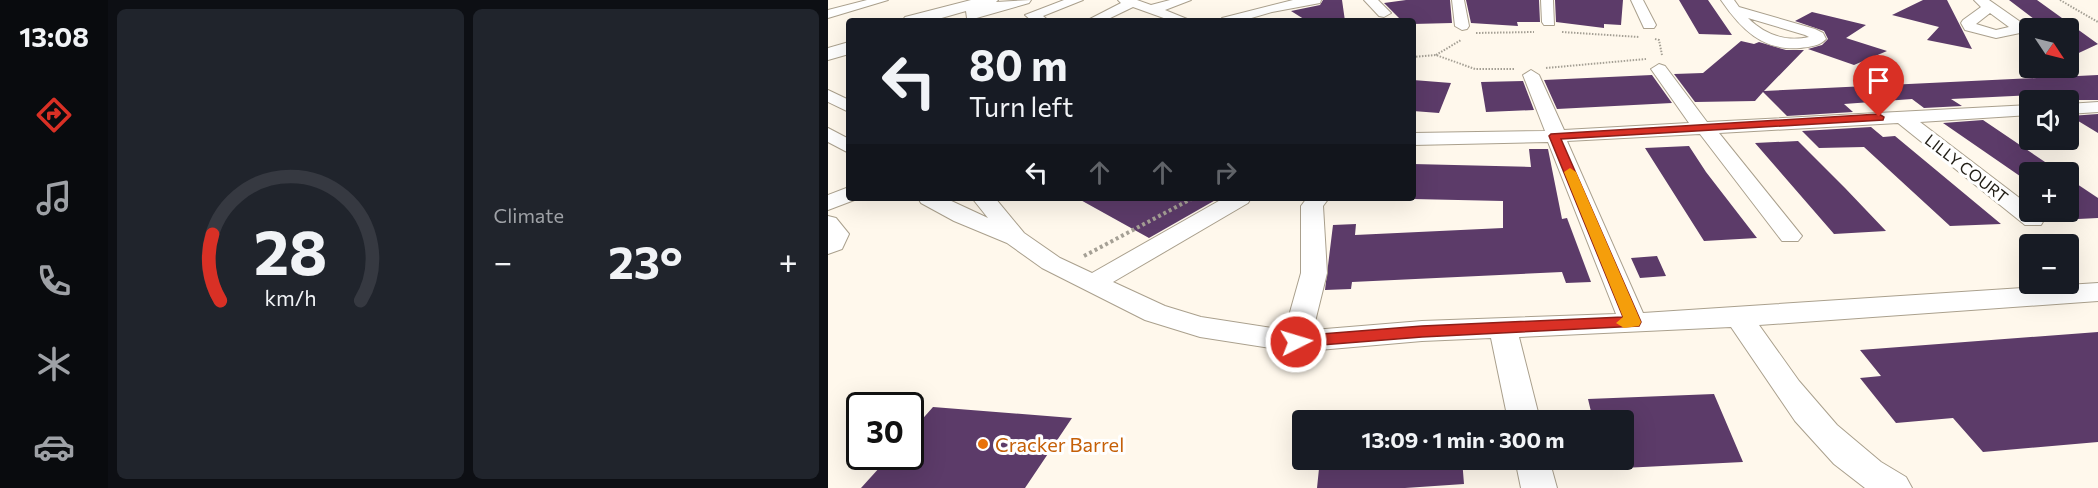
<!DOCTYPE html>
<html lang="en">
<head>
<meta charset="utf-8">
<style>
  body { margin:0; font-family:Commissioner,sans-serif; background:#20242c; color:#f1f3f6; height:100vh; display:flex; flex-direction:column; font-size:22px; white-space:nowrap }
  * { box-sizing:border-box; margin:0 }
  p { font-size:20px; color:#9ea1a6 }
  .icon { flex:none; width:33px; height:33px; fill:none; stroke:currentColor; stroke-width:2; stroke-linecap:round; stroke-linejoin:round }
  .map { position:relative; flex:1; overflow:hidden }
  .panel { display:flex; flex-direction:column; gap:9px; padding:9px; background:#0d0f14; width:720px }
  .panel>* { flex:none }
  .guide { position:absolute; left:18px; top:18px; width:570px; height:183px; border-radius:6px; box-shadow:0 6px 24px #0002; background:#171b24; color:#f1f3f6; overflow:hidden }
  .needle { width:39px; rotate:125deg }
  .buttons { position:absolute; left:1191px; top:18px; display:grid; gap:12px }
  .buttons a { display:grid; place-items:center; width:60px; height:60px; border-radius:6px; background:#171b24; box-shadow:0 6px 24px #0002; font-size:30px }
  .speed { position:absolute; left:18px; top:392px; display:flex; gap:12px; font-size:30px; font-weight:700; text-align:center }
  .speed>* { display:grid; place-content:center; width:78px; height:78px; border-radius:50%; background:#171b24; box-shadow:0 6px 24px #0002; line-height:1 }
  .speed .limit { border:3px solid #111; border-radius:9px; background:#fff; color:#111 }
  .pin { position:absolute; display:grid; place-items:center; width:51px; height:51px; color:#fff; margin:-62px -26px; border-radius:50% 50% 50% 0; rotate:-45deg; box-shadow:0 0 6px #0007 }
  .pin .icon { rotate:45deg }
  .me { position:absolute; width:66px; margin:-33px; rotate:85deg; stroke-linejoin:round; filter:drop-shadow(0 0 4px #0008) }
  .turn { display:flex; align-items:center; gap:21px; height:126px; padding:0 24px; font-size:27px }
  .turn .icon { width:78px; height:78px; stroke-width:2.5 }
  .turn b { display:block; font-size:42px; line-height:51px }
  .lanes { display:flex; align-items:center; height:57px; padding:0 24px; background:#0003; justify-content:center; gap:30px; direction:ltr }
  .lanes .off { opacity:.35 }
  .big { font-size:45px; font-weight:700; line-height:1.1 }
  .panel .tile { flex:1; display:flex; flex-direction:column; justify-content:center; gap:9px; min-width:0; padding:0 21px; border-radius:9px; background:#20242c }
  .panel .dial { align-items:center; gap:0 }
  .dial svg { height:156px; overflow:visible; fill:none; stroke:#363941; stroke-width:7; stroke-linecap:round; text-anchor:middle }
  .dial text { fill:#f1f3f6; stroke:none }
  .heat { display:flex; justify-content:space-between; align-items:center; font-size:33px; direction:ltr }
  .panel .tiles { flex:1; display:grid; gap:9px; grid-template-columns:repeat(2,1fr) }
  .trip { position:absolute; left:464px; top:410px; width:342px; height:60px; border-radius:6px; background:#171b24; box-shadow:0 6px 24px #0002; font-weight:700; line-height:60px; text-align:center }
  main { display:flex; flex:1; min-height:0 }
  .tabs { display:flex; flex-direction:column; width:108px; justify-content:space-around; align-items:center; background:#090b0e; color:#9ea1a6 }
  .tabs .icon { width:42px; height:42px }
  .tabs .on { color:#d93025 }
  .tabs b { font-size:27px; color:#f1f3f6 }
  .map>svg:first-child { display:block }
  .building { fill:#5c3b69 }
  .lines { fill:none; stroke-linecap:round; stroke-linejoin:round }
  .minor-casing { stroke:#aaa08d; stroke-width:2 }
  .major-casing { stroke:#aaa08d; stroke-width:2 }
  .path-far1 { stroke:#a5a095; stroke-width:2; stroke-dasharray:1.5 1.5; stroke-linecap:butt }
  .path { stroke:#a5a095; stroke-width:4; stroke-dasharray:3 3; stroke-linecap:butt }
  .minor { fill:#fff; fill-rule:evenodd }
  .major { fill:#fff; fill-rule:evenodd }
  .route { fill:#d93025; stroke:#8d1f18; stroke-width:1.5 }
  .slow { fill:#f59e0b }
  .food-dot { fill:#e8710a; stroke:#fff; stroke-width:2 }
  .labels { text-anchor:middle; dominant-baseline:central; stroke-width:6; stroke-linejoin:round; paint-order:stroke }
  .street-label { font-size:16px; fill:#201d15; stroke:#fff }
  .near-food-label { font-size:20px; fill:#c56008; stroke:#fff; text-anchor:start }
</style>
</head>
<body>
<main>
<nav class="tabs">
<b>13:08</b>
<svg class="icon on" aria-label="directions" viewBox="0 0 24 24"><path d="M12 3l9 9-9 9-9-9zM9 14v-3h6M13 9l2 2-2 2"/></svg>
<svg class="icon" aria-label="music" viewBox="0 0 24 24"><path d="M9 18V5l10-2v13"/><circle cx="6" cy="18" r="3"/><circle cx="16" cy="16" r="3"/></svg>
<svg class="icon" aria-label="phone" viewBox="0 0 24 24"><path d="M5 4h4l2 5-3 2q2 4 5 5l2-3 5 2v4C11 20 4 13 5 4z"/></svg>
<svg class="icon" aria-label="climate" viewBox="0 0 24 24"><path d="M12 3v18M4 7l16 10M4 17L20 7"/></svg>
<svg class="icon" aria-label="car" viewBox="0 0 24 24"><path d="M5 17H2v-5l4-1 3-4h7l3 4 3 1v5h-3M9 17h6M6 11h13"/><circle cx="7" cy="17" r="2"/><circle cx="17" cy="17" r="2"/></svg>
</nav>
<section class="panel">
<div class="tiles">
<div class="tile dial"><svg viewBox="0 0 100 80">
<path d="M14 69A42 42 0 1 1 86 69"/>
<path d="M14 69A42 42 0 0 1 10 35" stroke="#d93025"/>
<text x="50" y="56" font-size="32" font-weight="700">28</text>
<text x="50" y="72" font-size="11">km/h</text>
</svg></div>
<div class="tile"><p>Climate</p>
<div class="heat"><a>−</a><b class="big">23°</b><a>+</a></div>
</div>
</div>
</section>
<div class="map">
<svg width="1270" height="488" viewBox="0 0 1270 488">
  <rect width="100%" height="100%" fill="#fff8ec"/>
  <!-- building -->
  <path class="building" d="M495 0H514L517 21H479L463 11 492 5Z
    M578 0H622L624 23 585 24V21H574L556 3Z
    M638 0H711L712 22H689L690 26 643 23Z
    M727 0H795L793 25 776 24V28L728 22Z
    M851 0H880L904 35 871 34Z
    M1095 0H1119L1144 49 1099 40 1111 27 1064 15Z
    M1181 0H1209L1270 44 1240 58V28H1218Z
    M984 12 1038 25 1018 38 1059 51 1026 65 980 49 994 45 1000 39 996 31 967 21Z
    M913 41 926 44 931 42 958 50H976L936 91 1270 75V100H1216L1207 95 1123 99 1134 106 1096 108 1084 99 1016 104 1025 112 959 116 935 92 927 101 867 102 846 74 875 73Z
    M824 75 844 103 729 109 716 80Z
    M585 80 623 83 611 113 585 111Z
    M695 81 706 110 658 112 653 82Z
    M1270 114V133L1242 116Z
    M1155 120 1220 164 1202 165V183L1115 123Z
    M1043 127 1055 137 1067 136 1173 224 1122 226 1036 147 991 148 974 131Z
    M970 141 1017 188 1058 231 1006 234 927 143Z
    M861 146 878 172 929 238 876 241 817 148Z
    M701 149H720L734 219 739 218 763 282 738 283 734 272 524 282 523 289 497 290 505 225 528 224 527 235 675 228V201L585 199V164L703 167Z
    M1240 178 1270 198V218L1250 219 1240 211Z
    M249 198H391L321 238Z
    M829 256 838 276 812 278 803 258Z
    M1270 332V442L1155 452 1125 418 1068 423 1032 378 1053 376 1032 350Z
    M886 394 915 462 795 468V420H765L760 399Z
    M105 407 244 418 197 488H33L62 456H82V433Z
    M492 459H634L636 484 577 488H489Z"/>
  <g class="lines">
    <defs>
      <path id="minor" d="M39 0H60L0 18V10Z
        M236 0H255L215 16 221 21H204L197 15Z
        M290 0H309L323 5 342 0H363L337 10 364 21H344L305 7 276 21H258L293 3Z
        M465 0H493L492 3 444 12 413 21H392L394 18Z
        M536 0H550L563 13 556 17 551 16Z
        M624 0H636L641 26 639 29 634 30 627 26Z
        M713 0H725L726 25H716L714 22Z
        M803 0H815L828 25 826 28H816Z
        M893 0H906L911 7 987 29 995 33 998 39C992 46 981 47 972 48 934 51 913 29 893 0ZM920 18 977 35 981 37C958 42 937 35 920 18Z
        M1146 0H1161L1194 23 1196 26 1192 33 1168 38 1137 30 1133 23 1135 20 1153 7ZM1162 13 1181 27 1168 30 1148 24Z
        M831 64 837 66 879 122 1202 105V115L1092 122 1202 206V212H1208L1216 220 1213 225H1197L1070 123 891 133 974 236 970 241H954L872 134 739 141 815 313 1270 283V301L931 325 971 381 1009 425 1053 462 1078 477 1084 488H1037L1006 464 967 421 903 327 691 337 712 420H680L663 338 594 341 468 352 372 337 317 320 214 268 179 243 126 221 93 203 90 198H117L160 218 144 198H167L196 233 232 258 264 273 396 198H423L420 203 285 282 337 306 373 317 457 330 473 273V206L479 198H501L495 206 499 273 485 330 594 321 788 314 720 142 585 145V133L717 131 695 75 703 70 711 75 736 130 861 123 823 69Z
        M0 90 21 100V112L0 102Z
        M1270 102V112L1240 114V104Z
        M0 128 21 139V153L0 142Z
        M21 187V198L29 199 0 210V195Z
        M0 216 8 218 21 234 14 249 0 254Z
        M687 459H721L729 488H693Z"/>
      <path id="major" d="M143 0H170L168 2 203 0 201 3 145 19 139 18 138 11 103 21H74L77 17Z
        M21 42V54L0 60V48Z"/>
    </defs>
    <!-- minor casing -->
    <use href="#minor" class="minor-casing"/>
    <!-- major casing -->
    <use href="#major" class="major-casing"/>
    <!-- path-far1 -->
    <path class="path-far1" d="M1232 0 1270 22
      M734 32 811 37
      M648 33 706 32
      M827 39 831 40 834 55
      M608 55 633 40
      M585 57 608 55 647 69H687
      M718 68 818 59"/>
    <!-- path -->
    <path class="path" d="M256 256 365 198"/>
    <!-- minor -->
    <use href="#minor" class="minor"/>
    <!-- major -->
    <use href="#major" class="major"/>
  </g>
  <!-- route -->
  <path class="route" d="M1051 114 1056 117 1055 120 733 139 813 322 811 326 594 337 468 347 460 342 468 336 594 326 795 317 721 136 723 134Z"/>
  <!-- slow -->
  <path class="slow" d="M742 168 748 172 813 322 811 326 796 328 788 323 795 317 736 172Z"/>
  <!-- markers -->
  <circle class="food-dot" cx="155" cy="444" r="6"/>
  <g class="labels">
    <!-- street labels -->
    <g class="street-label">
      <text transform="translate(1139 168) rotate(38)">LILLY COURT</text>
    </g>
    <!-- near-food labels -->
    <g class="near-food-label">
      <text x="167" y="444">Cracker Barrel</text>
    </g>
  </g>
</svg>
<div class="buttons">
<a><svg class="needle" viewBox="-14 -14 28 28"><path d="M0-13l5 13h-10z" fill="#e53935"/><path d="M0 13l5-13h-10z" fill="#9ea1a6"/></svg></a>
<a><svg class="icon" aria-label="sound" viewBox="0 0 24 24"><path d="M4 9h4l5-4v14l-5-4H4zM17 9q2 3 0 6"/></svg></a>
<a>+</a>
<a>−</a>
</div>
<div class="speed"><div class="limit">30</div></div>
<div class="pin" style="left:1051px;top:117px;background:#d93025"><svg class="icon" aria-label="arrive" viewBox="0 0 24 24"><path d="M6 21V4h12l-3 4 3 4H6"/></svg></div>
<svg class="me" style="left:468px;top:342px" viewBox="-20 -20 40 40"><circle r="17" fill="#d93025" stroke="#fff" stroke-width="3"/><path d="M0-11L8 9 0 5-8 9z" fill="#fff"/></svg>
<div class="trip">13:09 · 1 min · 300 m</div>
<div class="guide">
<div class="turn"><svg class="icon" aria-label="left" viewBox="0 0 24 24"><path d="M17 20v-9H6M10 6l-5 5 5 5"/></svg><div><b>80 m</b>Turn left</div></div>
<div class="lanes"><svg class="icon" aria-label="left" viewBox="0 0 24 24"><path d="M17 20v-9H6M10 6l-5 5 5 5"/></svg><svg class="icon off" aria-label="ahead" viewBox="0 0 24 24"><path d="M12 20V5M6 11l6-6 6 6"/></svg><svg class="icon off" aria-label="ahead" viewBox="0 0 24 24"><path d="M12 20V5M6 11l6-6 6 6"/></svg><svg class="icon off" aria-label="right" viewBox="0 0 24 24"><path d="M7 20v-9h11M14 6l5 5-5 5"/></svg></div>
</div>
</div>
</main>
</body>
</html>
